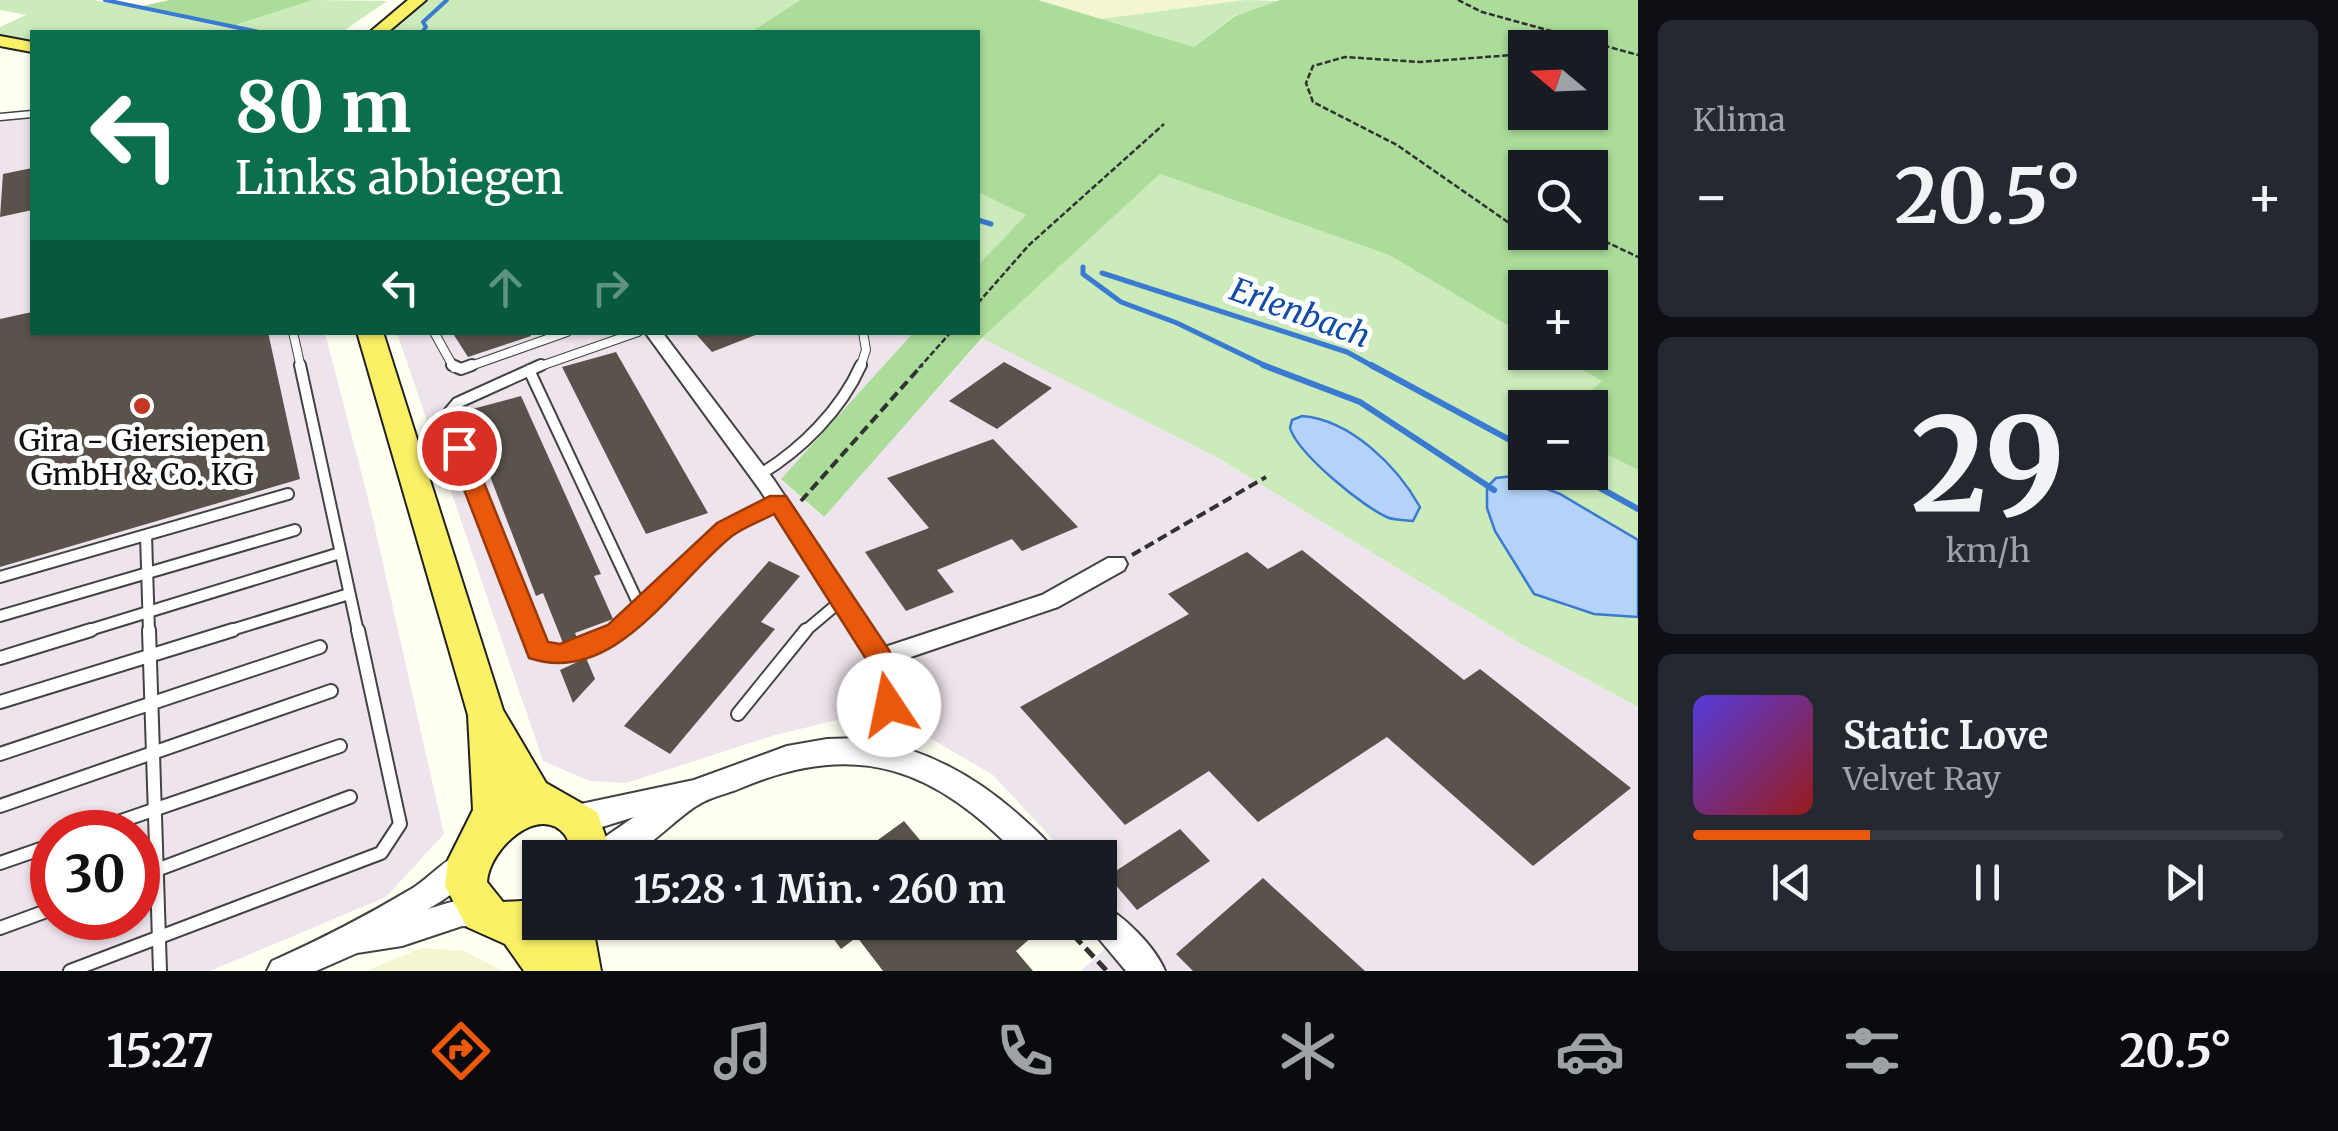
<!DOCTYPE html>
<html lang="de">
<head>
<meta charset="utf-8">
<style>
  body { margin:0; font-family:Merriweather,serif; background:#242831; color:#f1f3f6; height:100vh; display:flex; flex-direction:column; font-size:38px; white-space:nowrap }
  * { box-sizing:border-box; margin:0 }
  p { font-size:32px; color:#9ea1a6 }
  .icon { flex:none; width:55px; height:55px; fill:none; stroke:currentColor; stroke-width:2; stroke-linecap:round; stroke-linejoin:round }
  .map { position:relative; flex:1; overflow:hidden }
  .details { display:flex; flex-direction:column; gap:20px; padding:20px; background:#0d0f14; width:700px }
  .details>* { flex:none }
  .hud { position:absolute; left:30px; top:30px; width:950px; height:305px; border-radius:0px; box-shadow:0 2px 8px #0004; background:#0b6e4f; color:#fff; overflow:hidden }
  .needle { width:65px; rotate:289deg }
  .controls { position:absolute; left:1508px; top:30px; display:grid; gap:20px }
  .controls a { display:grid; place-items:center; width:100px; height:100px; border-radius:0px; background:#171b24; box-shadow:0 2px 8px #0004; font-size:50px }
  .speed { position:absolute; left:30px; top:810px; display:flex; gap:20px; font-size:50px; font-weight:700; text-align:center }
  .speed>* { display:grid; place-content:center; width:130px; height:130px; border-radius:50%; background:#171b24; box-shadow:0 2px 8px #0004; line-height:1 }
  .speed .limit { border:15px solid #d22; background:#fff; color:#111 }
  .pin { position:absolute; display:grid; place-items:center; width:85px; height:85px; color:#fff; margin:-42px; border:5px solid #fff; border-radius:50%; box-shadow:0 2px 10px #0007 }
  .me { position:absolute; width:110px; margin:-55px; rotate:349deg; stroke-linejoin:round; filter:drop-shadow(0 0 8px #0008) }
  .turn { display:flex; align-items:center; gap:35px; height:210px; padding:0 40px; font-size:45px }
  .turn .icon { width:130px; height:130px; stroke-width:2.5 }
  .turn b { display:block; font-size:70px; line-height:85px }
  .lanes { display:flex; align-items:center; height:95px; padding:0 40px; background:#0003; justify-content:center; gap:50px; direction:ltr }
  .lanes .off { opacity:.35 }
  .big { font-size:75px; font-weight:700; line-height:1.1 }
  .details .tile { flex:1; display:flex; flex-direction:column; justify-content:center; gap:15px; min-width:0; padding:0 35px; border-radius:15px; background:#242831 }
  .details .dial { align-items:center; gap:0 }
  .dial b { font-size:130px; line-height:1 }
  .song { display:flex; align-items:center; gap:30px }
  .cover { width:120px; height:120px; border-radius:15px; background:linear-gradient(135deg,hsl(250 70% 55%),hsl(0 70% 35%)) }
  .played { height:10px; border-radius:5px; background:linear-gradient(90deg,#ea580c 30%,#363941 30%) }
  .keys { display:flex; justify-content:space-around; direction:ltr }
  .heat { display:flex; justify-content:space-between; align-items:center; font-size:55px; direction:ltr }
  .trip { position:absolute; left:522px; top:840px; width:595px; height:100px; border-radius:0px; background:#171b24; box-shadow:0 2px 8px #0004; font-weight:700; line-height:100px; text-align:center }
  .tabs { display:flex; height:160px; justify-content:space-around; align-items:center; background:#090b0e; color:#9ea1a6 }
  .tabs .icon { width:70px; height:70px }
  .tabs .on { color:#ea580c }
  .tabs b { font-size:45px; color:#f1f3f6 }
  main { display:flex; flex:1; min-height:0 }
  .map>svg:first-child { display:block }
  .industrial { fill:#eee4ed; fill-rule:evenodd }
  .farmland { fill:#f3f6d1 }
  .green { fill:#cbebba }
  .forest { fill:#abdc99; fill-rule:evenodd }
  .water { fill:#b5d3f8; stroke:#3a7ad1; stroke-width:2.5 }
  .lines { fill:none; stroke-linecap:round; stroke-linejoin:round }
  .stream-far2 { stroke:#3a7ad1; stroke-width:4 }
  .stream-far1 { stroke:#3a7ad1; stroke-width:5 }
  .stream { stroke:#3a7ad1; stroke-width:6 }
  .building { fill:#59534b }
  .service-far3-casing { stroke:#434343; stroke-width:9 }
  .service-far2-casing { stroke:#434343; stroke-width:10 }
  .service-far1-casing { stroke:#434343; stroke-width:14 }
  .service-casing { stroke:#434343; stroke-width:16 }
  .minor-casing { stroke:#434343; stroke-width:4 }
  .tertiary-casing { stroke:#434343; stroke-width:4 }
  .primary-casing { stroke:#212121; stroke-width:4 }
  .path-far2 { stroke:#323232; stroke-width:2.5; stroke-dasharray:6 2.5; stroke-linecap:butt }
  .path-far1 { stroke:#323232; stroke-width:4; stroke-dasharray:10 5; stroke-linecap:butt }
  .path { stroke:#323232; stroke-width:5; stroke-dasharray:12 6; stroke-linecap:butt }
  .service-far3 { stroke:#fff; stroke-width:6 }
  .service-far2 { stroke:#fff; stroke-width:8 }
  .service-far1 { stroke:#fff; stroke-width:10 }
  .service { stroke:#fff; stroke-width:12 }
  .minor { fill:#fff; fill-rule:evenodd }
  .tertiary { fill:#fff; fill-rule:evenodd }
  .primary { fill:#fbf166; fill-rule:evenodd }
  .route { fill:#ea580c; stroke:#983908; stroke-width:2.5 }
  .poi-dot { fill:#c43823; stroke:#fff; stroke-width:4 }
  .labels { text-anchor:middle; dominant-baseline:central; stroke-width:10; stroke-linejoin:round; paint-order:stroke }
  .poi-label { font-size:30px; fill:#101010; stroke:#fff }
  .water-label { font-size:32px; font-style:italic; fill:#144da6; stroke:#fff }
</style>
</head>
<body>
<main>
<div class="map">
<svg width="1638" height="971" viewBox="0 0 1638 971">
  <rect width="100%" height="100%" fill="#fffff2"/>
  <!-- industrial -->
  <path class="industrial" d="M32 109V332L325 333 370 506 444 834 386 897 210 971H0V115ZM52 832H138V918H52Z
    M397 333H913L781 479 823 517 983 338 1218 458 1518 642 1638 707V971H1081L1131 925 1100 891V858L1069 857 993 775 930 738 850 717 775 735 626 783 590 781 543 761Z"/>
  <!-- farmland -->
  <path class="farmland" d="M1038 0H1245L1100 19Z
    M422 948 465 951 502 971H366Z"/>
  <!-- green -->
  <path class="green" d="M0 0H94L228 28 313 0 387 1 342 32H32V41L0 35V27L26 15 0 10Z
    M425 0H800L751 32H387Z
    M1245 0 1278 1 1234 16 1194 47 1100 19Z
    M1160 174 1389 255 1525 336V352L1553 353 1603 381 1573 407 1525 408V472H1590V446L1638 470V540L1532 480 1513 476 1487 487V508L1566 607 1594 614 1638 617V707L1518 642 1218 458 982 338Z
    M978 192 1027 214 978 265Z"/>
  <!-- forest -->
  <path class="forest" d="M102 0 143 6 169 0H313L233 26Z
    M800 0H1038L1194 47 1235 16 1280 0H1638V470L1590 446V408L1573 407 1602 381 1553 353 1590 352V288H1525V336L1389 255 1160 174 982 338 824 517 781 479 913 333 978 332V265L1026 215 978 192V32H751ZM1525 48H1590V112H1525ZM1525 168H1590V232H1525Z"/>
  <!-- water -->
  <path class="water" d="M1302 416C1351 420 1397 466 1420 507L1413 521C1406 520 1396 520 1389 518 1364 508 1298 454 1290 428L1292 420Z
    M1513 476 1560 494 1638 540V617L1594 614 1534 594 1495 531 1487 508V487L1496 478Z"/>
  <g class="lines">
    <!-- stream-far2 -->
    <path class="stream-far2" d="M105 0 259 32
      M422 32 426 27 423 22 447 0"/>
    <!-- stream-far1 -->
    <path class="stream-far1" d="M978 220 991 224
      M1083 267V274L1121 302 1177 323 1270 368
      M1102 273 1347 352 1376 368"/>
    <!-- stream -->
    <path class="stream" d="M1263 365 1360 402 1494 490
      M1371 365 1525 448
      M1571 472 1638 509"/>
  </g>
  <!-- building -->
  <path class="building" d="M32 168V210L0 217 3 174Z
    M32 312V332H268L300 479 0 567V319Z
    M452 332H531V336L468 357Z
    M694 332H758V334L712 352Z
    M616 352 708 513 646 534 562 367Z
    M1004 362 1052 388 997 429 949 401Z
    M521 396 601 574 594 576 613 619 575 633 578 640 573 642 563 643 543 593 536 596 465 411Z
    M993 439 1078 527 1022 551 1012 539 937 570 954 592 906 611 865 552 929 528 887 478Z
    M1302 550 1464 680 1480 669 1631 788 1533 866 1387 737 1258 822 1209 771 1125 825 1020 707 1189 614 1168 594 1247 552 1268 569Z
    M769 561 800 576 761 622 775 629 670 754 624 726Z
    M586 658 595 679 573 703 560 670Z
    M904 821 935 858H853Z
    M1180 829 1210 861 1137 910 1108 876Z
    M1263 878 1365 971H1193L1176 954Z
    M821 922H1023L1034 935 1016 951 1033 971H883L857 937 841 949Z"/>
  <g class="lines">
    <defs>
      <path id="service-far3" d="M0 117 32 114"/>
      <path id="service-far2" d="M293 332 301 368
        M434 332 454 368
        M465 368 567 332
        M535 368 638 332
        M860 368 866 350 863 332"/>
      <path id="service-far1" d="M300 365 358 632
        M452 365 461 369 472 365
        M529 370 641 609
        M759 475C801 450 841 410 861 365
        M146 535 149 632
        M0 577 288 494
        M0 616 295 530
        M83 632 340 553
        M225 632 349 594
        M527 632 447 415 457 403 541 365
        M612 632C669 590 711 530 778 502
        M804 632 842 600"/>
      <path id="service" d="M149 630 160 971
        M526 630 532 645C565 661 587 651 615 630
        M0 658 91 630
        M0 702 233 630
        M738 714 806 630
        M0 754 320 647
        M0 806 331 691
        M89 832 340 746
        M0 863 52 845
        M138 877 350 797
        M0 928 52 909
        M70 971 381 853 400 824 358 630"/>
      <path id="minor" d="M645 332H662L774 480 885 647 1042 595 1108 558H1124L1127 564 1124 570 1058 607 893 663 901 690 894 755 890 763 881 766 872 763 868 755 877 690 869 660 760 490Z
        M464 851 474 855 478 864C469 884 447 898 428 909 451 902 470 894 493 903L497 913 493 923 483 927 462 926 402 946 357 953 316 971H267L272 961C324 938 364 917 413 888 430 877 445 859 464 851Z"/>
      <path id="tertiary" d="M863 738C925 749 974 775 1021 817 1034 829 1050 841 1057 858H1021C936 769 858 738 741 788 727 794 710 797 698 805 677 817 645 853 623 858 612 860 597 858 585 858L589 848 634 817 586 832 566 829 561 819 566 809 576 805 694 780 787 746 827 739Z
        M1100 904C1123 914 1156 948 1165 971H1126L1085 922H1100Z"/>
      <path id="primary" d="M408 0H426L388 32H370Z
        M0 36 32 42V52L0 46Z
        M357 332H383L503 710 546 783 597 812 613 858H573C571 851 569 840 565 835 540 803 489 848 487 882L503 902 540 900V922H592L601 971H524L505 944 467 927 445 886 448 860 473 810 468 715Z"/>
    </defs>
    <!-- service-far3 casing -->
    <use href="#service-far3" class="service-far3-casing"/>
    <!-- service-far2 casing -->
    <use href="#service-far2" class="service-far2-casing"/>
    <!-- service-far1 casing -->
    <use href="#service-far1" class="service-far1-casing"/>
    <!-- service casing -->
    <use href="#service" class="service-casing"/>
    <!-- minor casing -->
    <use href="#minor" class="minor-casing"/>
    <!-- tertiary casing -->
    <use href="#tertiary" class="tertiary-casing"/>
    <!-- primary casing -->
    <use href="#primary" class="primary-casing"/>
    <!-- path-far2 -->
    <path class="path-far2" d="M1458 0 1482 12 1638 55
      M1577 48 1600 45
      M1525 54 1420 62 1345 57 1313 66 1306 83 1313 102 1397 145 1538 243 1562 246 1600 239 1638 257
      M978 303 1029 245 1164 124
      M919 368 951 332"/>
    <!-- path-far1 -->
    <path class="path-far1" d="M801 501 922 365
      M1132 555 1266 477"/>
    <!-- path -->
    <path class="path" d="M1061 922 1107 971"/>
    <!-- service-far3 -->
    <use href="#service-far3" class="service-far3"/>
    <!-- service-far2 -->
    <use href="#service-far2" class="service-far2"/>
    <!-- service-far1 -->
    <use href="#service-far1" class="service-far1"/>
    <!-- service -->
    <use href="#service" class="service"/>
    <!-- minor -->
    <use href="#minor" class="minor"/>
    <!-- tertiary -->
    <use href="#tertiary" class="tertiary"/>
    <!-- primary -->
    <use href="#primary" class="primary"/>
  </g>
  <!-- route -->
  <path class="route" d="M459 440 470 448 548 642 560 644 608 625 717 523 770 496H786L889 650C898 669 908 693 898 713L889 717 879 713 868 662 774 514C761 521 744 527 732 536 674 582 616 687 529 658L448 448Z"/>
  <!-- markers -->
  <circle class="poi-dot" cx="142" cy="406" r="10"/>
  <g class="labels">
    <!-- poi labels -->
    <g class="poi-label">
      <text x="142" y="440">Gira - Giersiepen<tspan x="142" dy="34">GmbH &amp; Co. KG</tspan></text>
    </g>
    <!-- water labels -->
    <g class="water-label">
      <text transform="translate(1300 313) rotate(20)">Erlenbach</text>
    </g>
  </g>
</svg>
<div class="controls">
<a><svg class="needle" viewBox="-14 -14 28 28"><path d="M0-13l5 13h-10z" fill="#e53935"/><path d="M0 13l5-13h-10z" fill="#9ea1a6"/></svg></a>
<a><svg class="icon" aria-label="search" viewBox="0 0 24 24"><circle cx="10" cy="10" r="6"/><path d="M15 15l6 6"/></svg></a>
<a>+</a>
<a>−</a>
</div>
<div class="speed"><div class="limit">30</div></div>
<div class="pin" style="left:459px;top:448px;background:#d93025"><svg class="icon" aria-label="arrive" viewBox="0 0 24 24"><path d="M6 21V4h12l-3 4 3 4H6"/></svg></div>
<svg class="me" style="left:889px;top:705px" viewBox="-20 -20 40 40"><circle r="19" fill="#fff"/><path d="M0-13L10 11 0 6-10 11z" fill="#ea580c"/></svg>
<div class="trip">15:28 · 1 Min. · 260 m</div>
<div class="hud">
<div class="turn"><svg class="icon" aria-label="left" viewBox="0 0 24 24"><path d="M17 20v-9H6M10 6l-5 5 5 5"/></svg><div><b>80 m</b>Links abbiegen</div></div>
<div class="lanes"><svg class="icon" aria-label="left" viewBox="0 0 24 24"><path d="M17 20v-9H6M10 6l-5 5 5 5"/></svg><svg class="icon off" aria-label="ahead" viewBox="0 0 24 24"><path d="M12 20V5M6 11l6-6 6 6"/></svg><svg class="icon off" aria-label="right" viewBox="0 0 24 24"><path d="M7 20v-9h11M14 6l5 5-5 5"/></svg></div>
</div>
</div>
<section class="details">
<div class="tile"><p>Klima</p>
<div class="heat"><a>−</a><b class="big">20.5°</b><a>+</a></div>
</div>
<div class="tile dial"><b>29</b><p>km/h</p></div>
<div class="tile">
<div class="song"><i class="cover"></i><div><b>Static Love</b><p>Velvet Ray</p></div></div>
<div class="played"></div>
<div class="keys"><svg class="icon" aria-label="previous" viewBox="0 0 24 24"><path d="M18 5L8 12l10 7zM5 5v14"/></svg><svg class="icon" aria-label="pause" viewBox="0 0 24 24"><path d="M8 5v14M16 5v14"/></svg><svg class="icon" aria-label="next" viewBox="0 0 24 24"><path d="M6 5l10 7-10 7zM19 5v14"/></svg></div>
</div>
</section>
</main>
<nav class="tabs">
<b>15:27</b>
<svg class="icon on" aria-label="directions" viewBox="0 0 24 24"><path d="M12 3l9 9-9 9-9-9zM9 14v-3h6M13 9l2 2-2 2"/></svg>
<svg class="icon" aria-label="music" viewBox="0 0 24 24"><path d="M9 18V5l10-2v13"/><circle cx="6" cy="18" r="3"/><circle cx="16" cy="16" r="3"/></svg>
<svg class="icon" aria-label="phone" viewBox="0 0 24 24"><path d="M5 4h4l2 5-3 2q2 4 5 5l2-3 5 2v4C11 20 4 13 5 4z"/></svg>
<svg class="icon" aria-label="climate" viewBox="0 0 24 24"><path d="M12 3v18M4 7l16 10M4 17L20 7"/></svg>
<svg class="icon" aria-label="car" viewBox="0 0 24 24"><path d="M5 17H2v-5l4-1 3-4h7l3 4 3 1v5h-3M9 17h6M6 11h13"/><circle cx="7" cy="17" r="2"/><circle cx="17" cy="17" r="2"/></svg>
<svg class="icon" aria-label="filters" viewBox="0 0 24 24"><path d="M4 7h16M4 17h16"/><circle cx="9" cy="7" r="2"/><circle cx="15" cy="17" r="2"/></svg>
<b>20.5°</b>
</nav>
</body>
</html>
